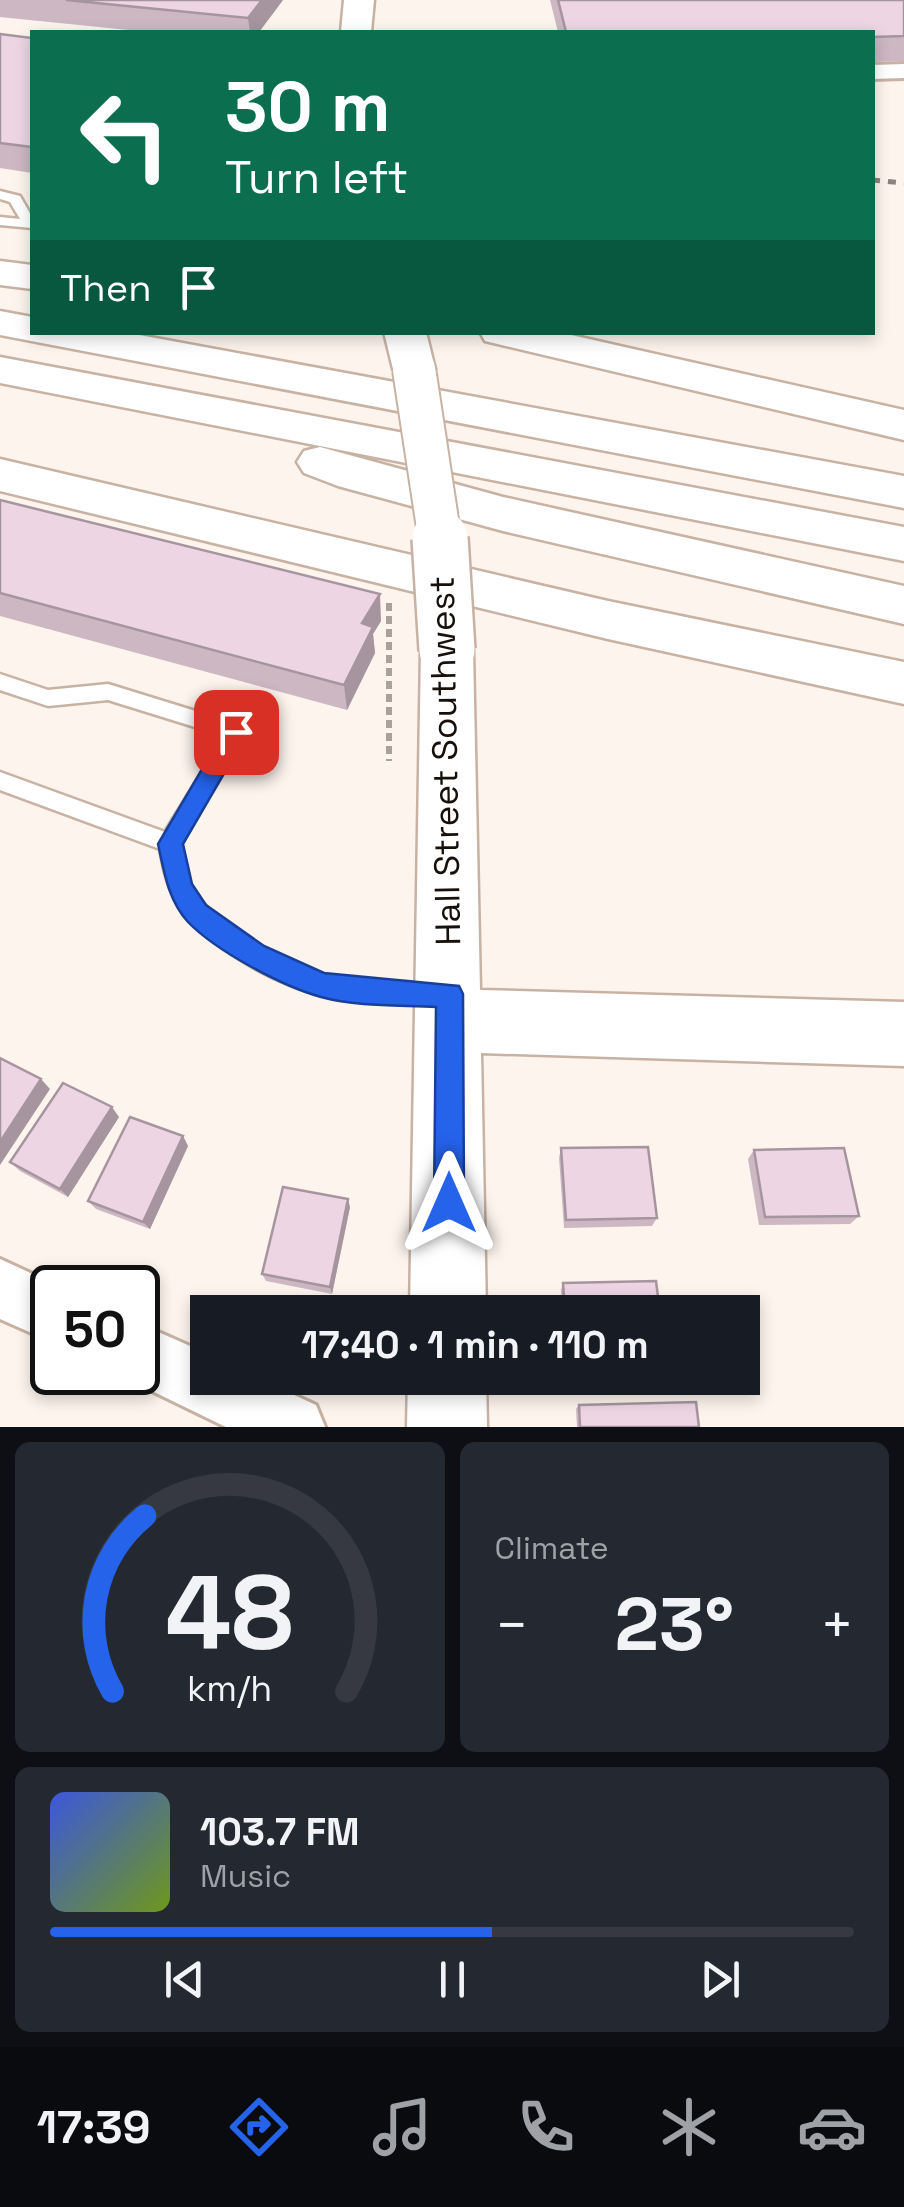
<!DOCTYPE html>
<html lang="en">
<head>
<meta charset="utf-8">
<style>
  body { margin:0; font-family:"Space Grotesk",sans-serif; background:#242831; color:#f1f3f6; height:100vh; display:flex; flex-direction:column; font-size:38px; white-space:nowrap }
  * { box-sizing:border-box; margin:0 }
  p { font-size:32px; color:#9ea1a6 }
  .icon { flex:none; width:55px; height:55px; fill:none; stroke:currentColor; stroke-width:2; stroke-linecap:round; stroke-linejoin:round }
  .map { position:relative; height:1427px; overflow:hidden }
  .panel { display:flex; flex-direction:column; gap:15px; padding:15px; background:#0d0f14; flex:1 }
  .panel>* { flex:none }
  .hud { position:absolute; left:30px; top:30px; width:845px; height:305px; border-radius:0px; box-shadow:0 5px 15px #0003; background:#0b6e4f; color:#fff; overflow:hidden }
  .speed { position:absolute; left:30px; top:1265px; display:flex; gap:20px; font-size:50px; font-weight:700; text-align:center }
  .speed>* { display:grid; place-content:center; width:130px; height:130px; border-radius:50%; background:#171b24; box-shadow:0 5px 15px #0003; line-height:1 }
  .speed .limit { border:5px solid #111; border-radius:15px; background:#fff; color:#111 }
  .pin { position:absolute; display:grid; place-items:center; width:85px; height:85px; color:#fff; margin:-42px; border-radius:20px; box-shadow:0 5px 15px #0006 }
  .me { position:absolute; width:110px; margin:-55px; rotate:0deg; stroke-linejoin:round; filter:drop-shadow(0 0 8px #0008) }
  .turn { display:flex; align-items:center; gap:35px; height:210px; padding:0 30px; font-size:45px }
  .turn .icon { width:130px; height:130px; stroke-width:2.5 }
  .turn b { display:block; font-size:70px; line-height:85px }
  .then { display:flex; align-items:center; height:95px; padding:0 30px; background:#0003; gap:20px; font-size:38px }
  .big { font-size:75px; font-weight:700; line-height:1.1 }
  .panel .card { flex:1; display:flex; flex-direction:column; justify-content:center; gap:15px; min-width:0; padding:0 35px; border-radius:15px; background:#242831 }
  .panel .dial { align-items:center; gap:0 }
  .dial svg { height:260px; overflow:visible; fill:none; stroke:#363941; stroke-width:7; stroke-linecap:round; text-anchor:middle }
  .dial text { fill:#f1f3f6; stroke:none }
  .song { display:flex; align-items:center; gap:30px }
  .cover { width:120px; height:120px; border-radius:15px; background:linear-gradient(135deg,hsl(230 70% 55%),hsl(80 70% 35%)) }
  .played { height:10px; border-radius:5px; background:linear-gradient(90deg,#2563eb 55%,#363941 55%) }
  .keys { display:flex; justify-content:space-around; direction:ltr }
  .heat { display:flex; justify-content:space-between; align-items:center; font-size:55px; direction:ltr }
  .panel .tiles { flex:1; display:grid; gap:15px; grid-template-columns:1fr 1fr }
  .card:last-child { grid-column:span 2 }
  .trip { position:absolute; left:190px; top:1295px; width:570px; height:100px; border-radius:0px; background:#171b24; box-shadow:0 5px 15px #0003; font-weight:700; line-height:100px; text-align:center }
  .tab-bar { display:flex; height:160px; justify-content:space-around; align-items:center; background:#090b0e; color:#9ea1a6 }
  .tab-bar .icon { width:70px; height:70px }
  .tab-bar .current { color:#2563eb }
  .tab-bar b { font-size:45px; color:#f1f3f6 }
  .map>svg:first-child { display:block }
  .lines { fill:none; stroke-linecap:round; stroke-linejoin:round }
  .lane-casing { stroke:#c7b2a3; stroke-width:5 }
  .street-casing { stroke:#c7b2a3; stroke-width:6 }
  .secondary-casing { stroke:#c7b2a3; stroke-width:5 }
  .highway-casing { stroke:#c7b2a3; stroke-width:5 }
  .path { stroke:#aaa19b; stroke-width:6; stroke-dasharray:8 5; stroke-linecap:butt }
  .lane { fill:#fff; fill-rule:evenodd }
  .street { fill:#fff; fill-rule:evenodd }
  .secondary { fill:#fff; fill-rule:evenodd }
  .highway { fill:#fff; fill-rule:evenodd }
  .rail { stroke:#8a827c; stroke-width:5; stroke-dasharray:8 8; stroke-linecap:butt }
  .secondary-bridge-far1-casing { stroke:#c7b2a3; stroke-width:46; stroke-linecap:butt }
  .secondary-bridge-casing { stroke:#c7b2a3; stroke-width:60; stroke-linecap:butt }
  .secondary-bridge-far1 { stroke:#fff; stroke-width:42 }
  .secondary-bridge { stroke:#fff; stroke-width:55 }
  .wall { fill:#ccb7c3 }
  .shaded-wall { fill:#a6959f }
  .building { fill:#edd5e3; stroke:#a6959f; stroke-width:2.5 }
  .route { fill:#2563eb; stroke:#184099; stroke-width:2.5 }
  .labels { text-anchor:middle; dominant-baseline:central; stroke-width:9; stroke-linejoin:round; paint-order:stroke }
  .street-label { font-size:35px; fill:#17100a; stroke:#fff }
</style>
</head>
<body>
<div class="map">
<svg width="904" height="1427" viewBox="0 0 904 1427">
  <rect width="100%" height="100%" fill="#fdf4ed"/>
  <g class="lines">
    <defs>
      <path id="lane" d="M0 191 20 196 32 217V228L0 225V217L20 219 10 202 0 199Z
        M0 674 48 690 108 684 244 726 247 732 244 738 181 844C183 856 185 870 189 882 206 922 286 966 327 975 365 983 405 982 443 983L451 986 455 994 451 1002 443 1005C405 1004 365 1005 328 997 276 986 196 942 172 893 165 879 163 864 160 849L0 790V772L165 832 224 736 108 700 48 706 0 690Z"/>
      <path id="street" d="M904 64V78L872 79V65Z
        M0 1259 63 1288H52V1342L0 1319Z
        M138 1323 208 1354V1378H257L316 1405 325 1427H226L117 1374 138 1372Z"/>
      <path id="secondary" d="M344 0H374L371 32H341Z
        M0 261 32 265V289L0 285Z
        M384 332H426L435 369 429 378 414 382 399 378 393 369Z
        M480 332H558L904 410V440L485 341Z
        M0 459 608 601 904 662V704L608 639 0 491Z
        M447 630 466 636 473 650 480 990 904 1002V1066L481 1053 486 1312H410L421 650 428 636Z
        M408 1378H486L487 1427H407Z"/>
      <path id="highway" d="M0 311 32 317V332H123L904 476V508L0 335Z
        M0 357 904 527V561L0 383Z
        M320 447 503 497 904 586V624L503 531 338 486 304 473 297 462 304 451Z"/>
    </defs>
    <!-- lane casing -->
    <use href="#lane" class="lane-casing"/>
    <!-- street casing -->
    <use href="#street" class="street-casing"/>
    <!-- secondary casing -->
    <use href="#secondary" class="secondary-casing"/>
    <!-- highway casing -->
    <use href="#highway" class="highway-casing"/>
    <!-- path -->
    <path class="path" d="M389 603V761"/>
    <!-- lane -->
    <use href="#lane" class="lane"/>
    <!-- street -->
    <use href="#street" class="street"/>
    <!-- secondary -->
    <use href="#secondary" class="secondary"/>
    <!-- highway -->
    <use href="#highway" class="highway"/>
    <!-- rail -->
    <path class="rail" d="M872 180 904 183"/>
    <defs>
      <path id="secondary-bridge-far1" d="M414 369 440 540"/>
      <path id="secondary-bridge" d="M440 538 447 650"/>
    </defs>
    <!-- secondary-bridge-far1 casing -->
    <use href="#secondary-bridge-far1" class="secondary-bridge-far1-casing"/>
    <!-- secondary-bridge casing -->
    <use href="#secondary-bridge" class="secondary-bridge-casing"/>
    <!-- secondary-bridge-far1 -->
    <use href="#secondary-bridge-far1" class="secondary-bridge-far1"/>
    <!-- secondary-bridge -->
    <use href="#secondary-bridge" class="secondary-bridge"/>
  </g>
  <!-- wall -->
  <path class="wall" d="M0 0H283L259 32H148L0 17Z
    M550 0H904V61L872 62V32H558Z
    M0 34 32 38V173L0 168Z
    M0 500 381 621 373 634 375 653 347 710 0 616Z
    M119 1117 68 1197 20 1171 10 1162Z
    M183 1136 188 1146 150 1229 96 1209 88 1201Z
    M561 1148 657 1218 652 1226 564 1228 559 1158Z
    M754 1150 859 1216 850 1224 759 1225 748 1159Z
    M350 1207 332 1294 266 1281 262 1274Z
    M563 1283 660 1312H562L561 1290Z
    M566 1378H662L567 1380Z
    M579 1405 699 1427H577L576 1409Z"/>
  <!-- shaded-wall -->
  <path class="shaded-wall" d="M262 0H283L259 32H250L248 18Z
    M380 594 381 621 373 634 375 653 347 710 344 685 362 623Z
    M41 1079 50 1089 0 1165V1142Z
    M112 1107 119 1117 68 1197 60 1189Z
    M183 1136 188 1146 150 1229 143 1222Z
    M348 1199 350 1207 332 1294 330 1287Z"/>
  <!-- building -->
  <path class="building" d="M66 0H262L248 18Z
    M558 0H904V36L872 37V32H566Z
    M0 34 32 38V147L0 143Z
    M0 500 380 594 362 623 373 627 344 685 0 593Z
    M0 1058 41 1079 0 1142Z
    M63 1083 112 1107 60 1189 10 1162Z
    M130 1117 183 1136 143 1222 88 1201Z
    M648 1147 657 1218 566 1220 561 1148Z
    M844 1148 859 1216 765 1217 754 1150Z
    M283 1187 348 1199 330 1287 262 1274Z
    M656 1281 660 1312H565L563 1283Z
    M696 1402 699 1427H580L579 1405Z"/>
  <!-- route -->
  <path class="route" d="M236 722 248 732 183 844 192 884 206 905 264 946 324 973 459 986 463 994 464 1203 459 1214 449 1218 438 1214 434 1203 436 1007C399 1005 358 1007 321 997 282 986 216 951 188 922 168 900 164 871 158 844L228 725Z"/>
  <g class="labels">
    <!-- street labels -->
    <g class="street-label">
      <text transform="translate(445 761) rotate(-91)">Hall Street Southwest</text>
    </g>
  </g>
</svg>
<div class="speed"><div class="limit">50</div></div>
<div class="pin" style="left:236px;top:732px;background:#d93025"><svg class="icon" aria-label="arrive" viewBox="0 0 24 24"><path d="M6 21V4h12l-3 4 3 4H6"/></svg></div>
<svg class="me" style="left:449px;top:1203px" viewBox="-20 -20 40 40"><path d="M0-17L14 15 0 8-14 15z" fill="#2563eb" stroke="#fff" stroke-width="4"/></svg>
<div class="trip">17:40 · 1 min · 110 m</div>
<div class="hud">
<div class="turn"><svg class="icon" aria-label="left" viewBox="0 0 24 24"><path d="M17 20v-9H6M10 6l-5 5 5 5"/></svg><div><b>30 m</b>Turn left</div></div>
<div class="then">Then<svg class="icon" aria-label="arrive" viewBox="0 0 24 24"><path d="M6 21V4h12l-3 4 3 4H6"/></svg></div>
</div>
</div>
<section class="panel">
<div class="tiles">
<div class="card dial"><svg viewBox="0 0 100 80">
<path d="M14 69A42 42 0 1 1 86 69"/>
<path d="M14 69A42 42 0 0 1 24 15" stroke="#2563eb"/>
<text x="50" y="56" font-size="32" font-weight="700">48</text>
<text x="50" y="72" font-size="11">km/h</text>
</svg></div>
<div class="card"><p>Climate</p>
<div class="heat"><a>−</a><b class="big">23°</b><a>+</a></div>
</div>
<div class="card">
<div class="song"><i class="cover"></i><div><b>103.7 FM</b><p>Music</p></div></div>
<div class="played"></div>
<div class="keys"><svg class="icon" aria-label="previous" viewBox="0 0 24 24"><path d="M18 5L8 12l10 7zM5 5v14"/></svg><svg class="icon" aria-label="pause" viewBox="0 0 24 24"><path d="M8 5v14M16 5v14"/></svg><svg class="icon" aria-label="next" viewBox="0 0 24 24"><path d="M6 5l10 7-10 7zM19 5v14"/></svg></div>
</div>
</div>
</section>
<nav class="tab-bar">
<b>17:39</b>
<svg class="icon current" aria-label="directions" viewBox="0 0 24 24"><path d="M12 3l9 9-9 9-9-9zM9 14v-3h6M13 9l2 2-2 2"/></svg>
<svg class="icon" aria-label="music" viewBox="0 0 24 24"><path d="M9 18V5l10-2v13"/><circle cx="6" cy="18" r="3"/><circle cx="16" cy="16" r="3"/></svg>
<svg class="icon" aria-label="phone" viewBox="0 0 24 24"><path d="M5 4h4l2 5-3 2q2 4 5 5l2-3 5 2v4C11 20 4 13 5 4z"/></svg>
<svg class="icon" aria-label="climate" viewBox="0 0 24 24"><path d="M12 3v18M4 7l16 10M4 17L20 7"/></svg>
<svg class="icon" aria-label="car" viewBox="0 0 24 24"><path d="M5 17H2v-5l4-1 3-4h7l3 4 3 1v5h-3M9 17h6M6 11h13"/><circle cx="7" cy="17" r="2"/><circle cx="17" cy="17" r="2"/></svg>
</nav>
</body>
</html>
